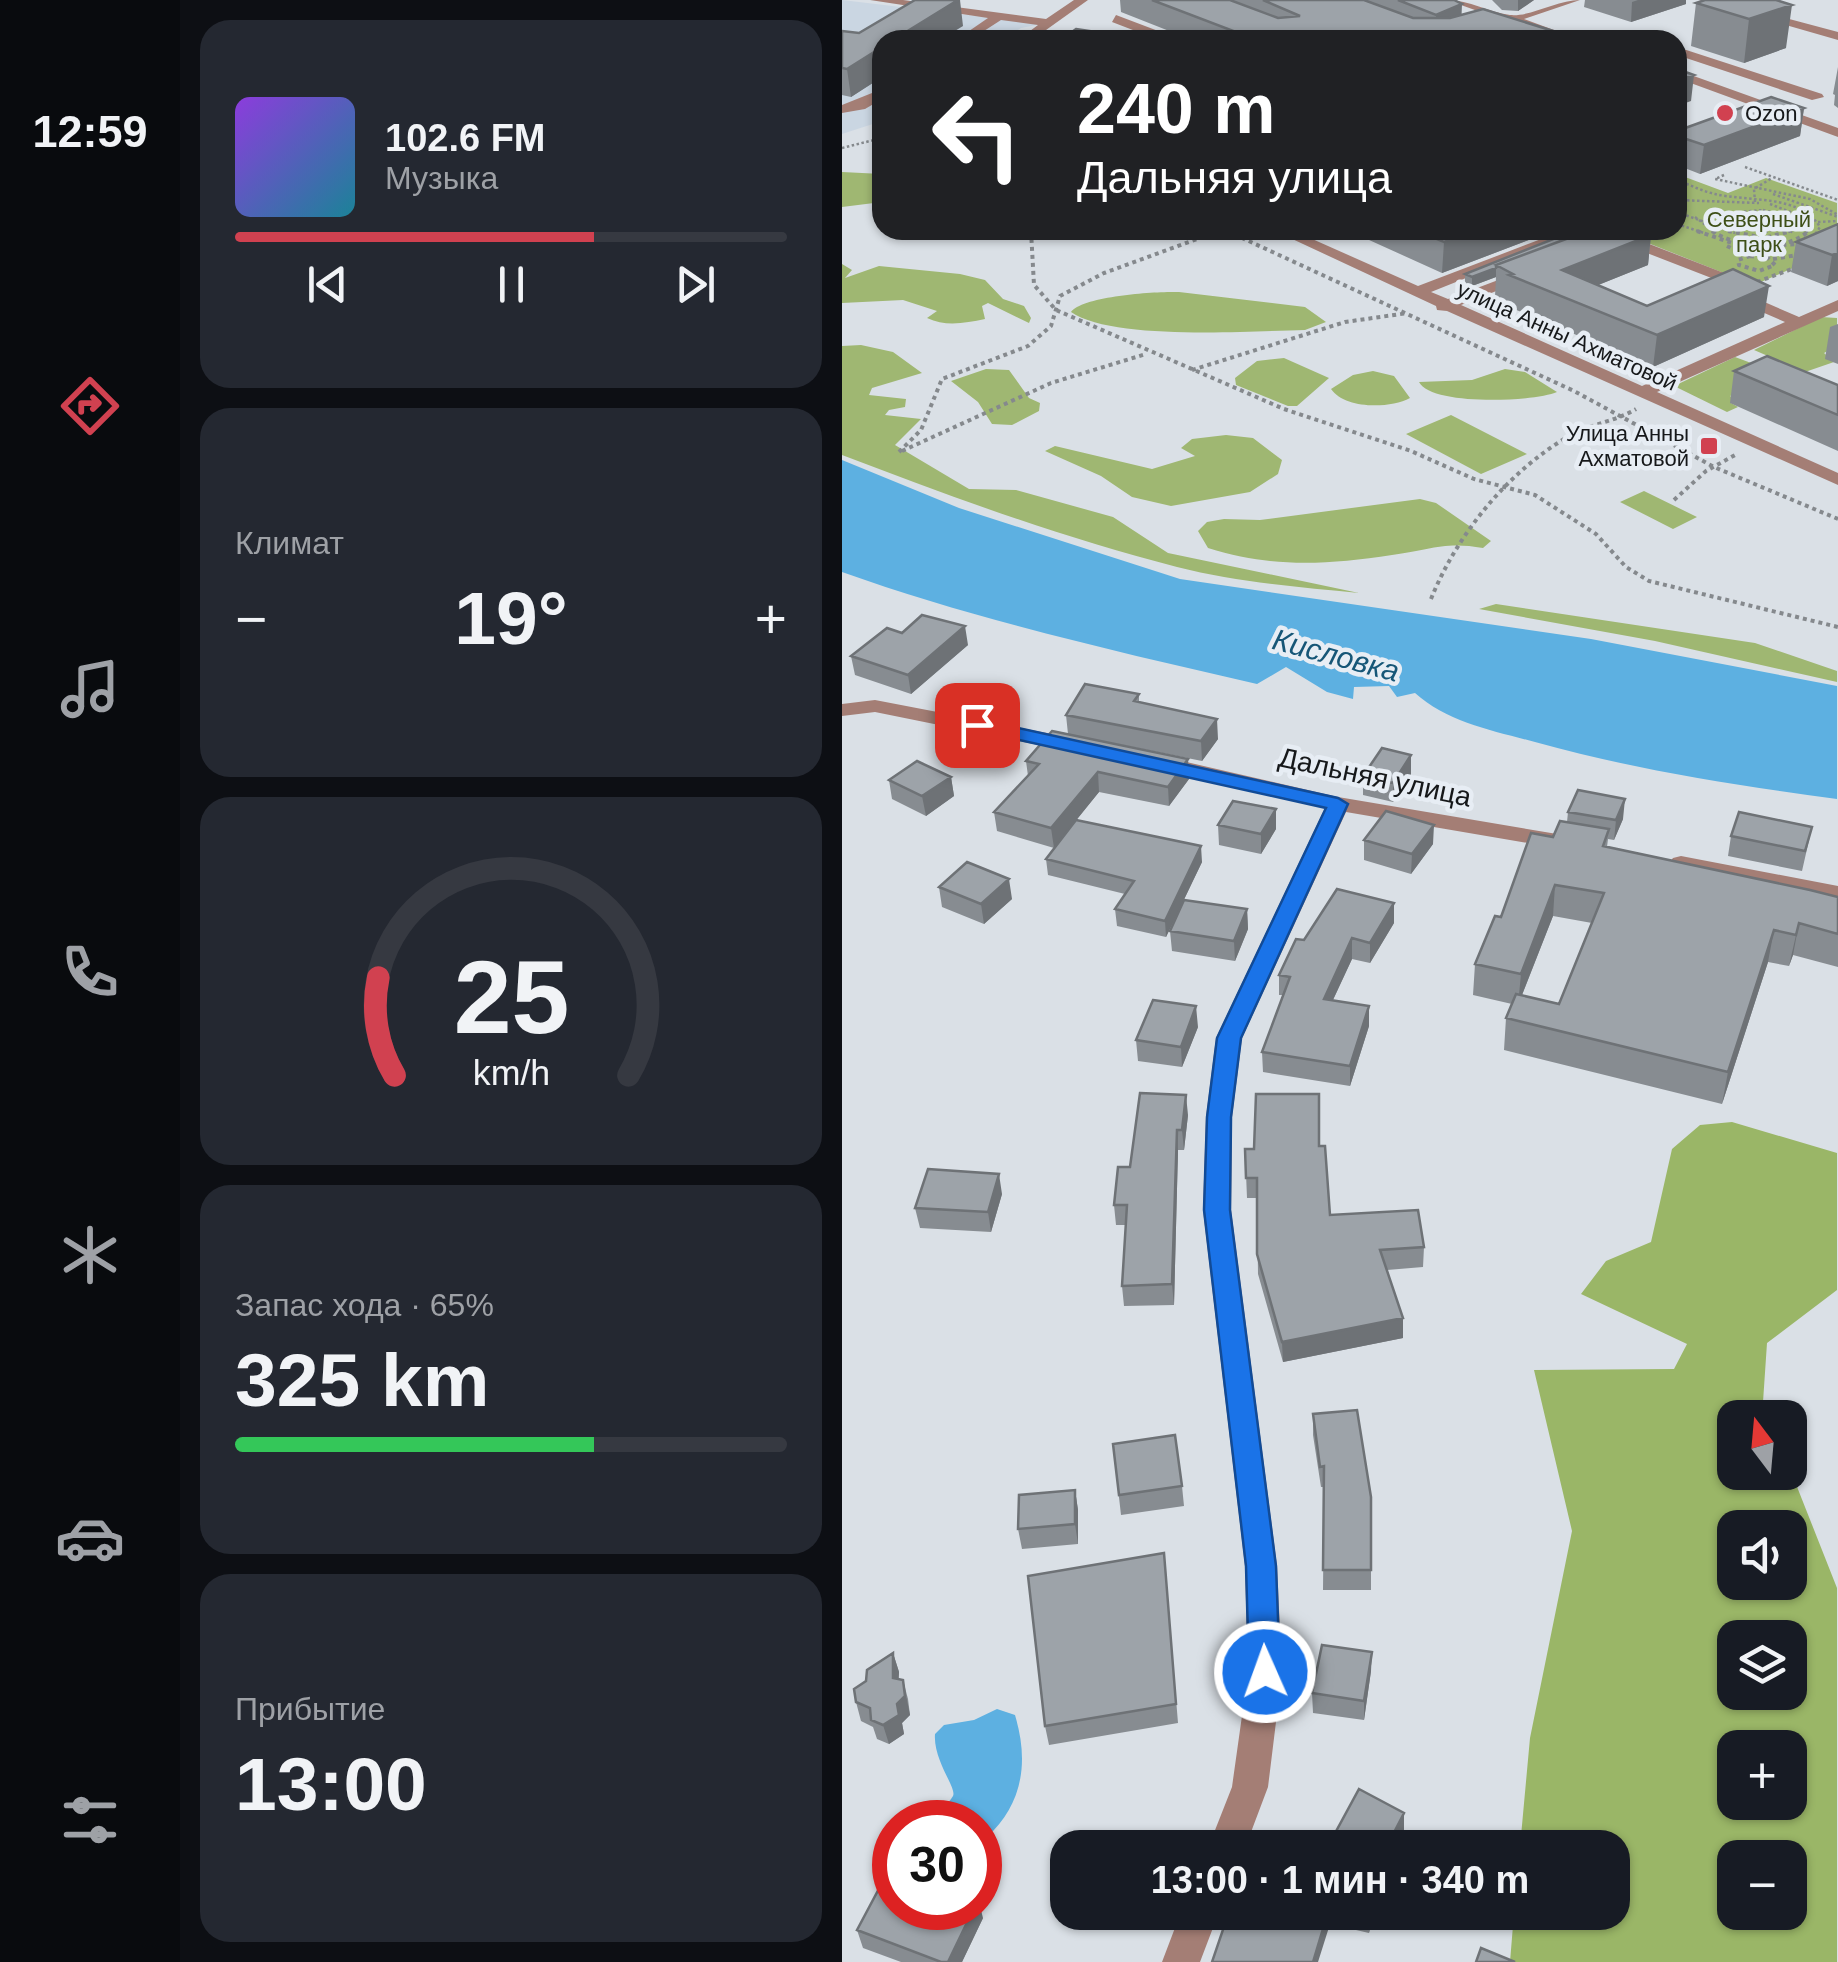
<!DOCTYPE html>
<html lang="ru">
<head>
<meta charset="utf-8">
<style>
  body { margin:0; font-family:Arial,sans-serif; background:#242831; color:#f1f3f6; height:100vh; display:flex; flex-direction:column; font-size:38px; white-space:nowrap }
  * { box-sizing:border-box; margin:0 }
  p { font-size:32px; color:#9ea1a6 }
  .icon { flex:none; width:55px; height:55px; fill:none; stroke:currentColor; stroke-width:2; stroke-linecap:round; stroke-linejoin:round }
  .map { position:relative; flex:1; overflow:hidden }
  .side { display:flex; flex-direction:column; gap:20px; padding:20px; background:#0d0f14; width:662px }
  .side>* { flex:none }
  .guide { position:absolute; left:30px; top:30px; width:815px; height:210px; border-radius:30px; box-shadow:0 2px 8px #0004; background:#202124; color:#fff; overflow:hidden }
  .needle { width:65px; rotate:344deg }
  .fabs { position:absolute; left:875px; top:1400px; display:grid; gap:20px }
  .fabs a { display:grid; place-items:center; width:90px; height:90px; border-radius:20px; background:#171b24; box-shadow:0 2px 8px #0004; font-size:50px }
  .speed { position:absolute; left:30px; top:1800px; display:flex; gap:20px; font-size:50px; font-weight:700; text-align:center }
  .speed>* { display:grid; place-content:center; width:130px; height:130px; border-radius:50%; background:#171b24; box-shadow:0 2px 8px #0004; line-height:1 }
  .speed .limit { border:15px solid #d22; background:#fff; color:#111 }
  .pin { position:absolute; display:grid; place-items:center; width:85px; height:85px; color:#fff; margin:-42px; border-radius:20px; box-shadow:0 5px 15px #0006 }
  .me { position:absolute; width:110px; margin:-55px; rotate:358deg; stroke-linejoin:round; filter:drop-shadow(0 0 8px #0008) }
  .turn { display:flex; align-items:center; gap:35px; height:210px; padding:0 40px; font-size:45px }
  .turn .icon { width:130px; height:130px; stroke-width:2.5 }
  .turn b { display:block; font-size:70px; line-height:85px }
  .big { font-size:75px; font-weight:800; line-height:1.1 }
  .side .tile { flex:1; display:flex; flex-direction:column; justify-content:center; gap:15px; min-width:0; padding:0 35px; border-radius:30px; background:#242831 }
  .side .dial { align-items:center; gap:0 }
  .dial svg { height:260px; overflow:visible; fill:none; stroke:#363941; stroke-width:7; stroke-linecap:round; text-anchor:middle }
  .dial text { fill:#f1f3f6; stroke:none }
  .song { display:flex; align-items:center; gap:30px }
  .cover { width:120px; height:120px; border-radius:15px; background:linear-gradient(135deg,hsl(270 70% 55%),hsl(190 70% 35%)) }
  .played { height:10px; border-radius:5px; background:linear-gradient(90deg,#d14150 65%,#363941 65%) }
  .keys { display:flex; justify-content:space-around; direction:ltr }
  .heat { display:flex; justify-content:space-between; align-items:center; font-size:55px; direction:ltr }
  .charge { height:15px; border-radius:8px; background:linear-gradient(90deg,#34c759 65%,#363941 0) }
  .trip { position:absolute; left:208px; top:1830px; width:580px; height:100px; border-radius:30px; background:#171b24; box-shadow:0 2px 8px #0004; font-weight:800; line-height:100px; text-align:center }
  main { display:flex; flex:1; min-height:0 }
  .tab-bar { display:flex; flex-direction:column; width:180px; justify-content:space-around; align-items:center; background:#090b0e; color:#9ea1a6 }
  .tab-bar .icon { width:70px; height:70px }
  .tab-bar .selected { color:#d14150 }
  .tab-bar b { font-size:45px; color:#f1f3f6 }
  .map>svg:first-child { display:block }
  .built { fill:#cad6e2 }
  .green { fill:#9fb772 }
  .forest { fill:#9ab667; fill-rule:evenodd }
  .water { fill:#5db0e1 }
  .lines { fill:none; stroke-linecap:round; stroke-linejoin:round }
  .path-far1 { stroke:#85898d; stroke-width:2.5; stroke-dasharray:2.5 2.5; stroke-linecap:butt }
  .path { stroke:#85898d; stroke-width:4; stroke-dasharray:4 4; stroke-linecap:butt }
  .minor { fill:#a47e75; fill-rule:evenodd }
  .wall { fill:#878c91; fill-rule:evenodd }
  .shaded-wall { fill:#6e7276 }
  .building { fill:#9da3a9; stroke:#6e7276; stroke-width:2.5 }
  .route { fill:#1a73e8; stroke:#114b97; stroke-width:2.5 }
  .poi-dot { fill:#d14150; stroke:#e7edf4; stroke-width:4 }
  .labels { text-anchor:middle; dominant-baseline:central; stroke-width:9; stroke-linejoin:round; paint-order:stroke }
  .far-poi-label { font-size:22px; fill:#16181a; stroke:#e7edf4; text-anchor:start }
  .far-park-label { font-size:22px; fill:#3e4f17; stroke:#e7edf4 }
  .far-street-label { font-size:22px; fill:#16181a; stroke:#e7edf4 }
  .street-label { font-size:28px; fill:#16181a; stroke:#e7edf4 }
  .water-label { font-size:30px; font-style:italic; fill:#165677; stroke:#e7edf4 }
</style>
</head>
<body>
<main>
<nav class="tab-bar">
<b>12:59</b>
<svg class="icon selected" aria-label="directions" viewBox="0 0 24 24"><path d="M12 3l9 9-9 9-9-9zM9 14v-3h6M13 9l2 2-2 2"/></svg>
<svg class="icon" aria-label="music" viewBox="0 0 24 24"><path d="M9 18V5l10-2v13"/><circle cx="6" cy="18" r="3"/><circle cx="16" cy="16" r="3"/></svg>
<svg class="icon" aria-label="phone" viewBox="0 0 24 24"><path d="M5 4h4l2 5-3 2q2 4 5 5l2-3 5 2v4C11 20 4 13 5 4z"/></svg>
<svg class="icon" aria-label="climate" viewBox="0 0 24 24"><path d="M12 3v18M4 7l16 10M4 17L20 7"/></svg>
<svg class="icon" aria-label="car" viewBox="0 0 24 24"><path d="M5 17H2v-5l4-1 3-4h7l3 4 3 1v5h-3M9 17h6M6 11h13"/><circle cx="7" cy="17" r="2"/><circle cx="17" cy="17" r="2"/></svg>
<svg class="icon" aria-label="filters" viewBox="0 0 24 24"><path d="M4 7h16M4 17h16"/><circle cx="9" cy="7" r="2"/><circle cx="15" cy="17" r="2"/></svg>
</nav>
<section class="side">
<div class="tile">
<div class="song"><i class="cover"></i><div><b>102.6 FM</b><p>Музыка</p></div></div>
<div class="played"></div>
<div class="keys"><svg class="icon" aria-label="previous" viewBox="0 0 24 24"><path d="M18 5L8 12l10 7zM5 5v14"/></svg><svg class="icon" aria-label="pause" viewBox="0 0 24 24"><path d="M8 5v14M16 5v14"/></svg><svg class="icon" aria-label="next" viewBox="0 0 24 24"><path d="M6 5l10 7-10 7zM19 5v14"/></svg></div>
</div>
<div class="tile"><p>Климат</p>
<div class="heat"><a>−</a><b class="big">19°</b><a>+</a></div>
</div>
<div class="tile dial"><svg viewBox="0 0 100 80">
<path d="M14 69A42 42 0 1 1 86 69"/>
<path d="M14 69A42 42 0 0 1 9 39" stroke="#d14150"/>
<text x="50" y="56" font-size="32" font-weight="700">25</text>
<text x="50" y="72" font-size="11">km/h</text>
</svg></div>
<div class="tile"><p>Запас хода · 65%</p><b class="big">325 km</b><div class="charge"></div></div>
<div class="tile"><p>Прибытие</p><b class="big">13:00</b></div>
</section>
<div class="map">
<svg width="996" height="1962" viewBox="0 0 996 1962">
  <rect width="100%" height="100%" fill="#dae0e6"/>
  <!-- built -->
  <path class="built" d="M0 0 192 23 195 25 179 28 161 40H40V121L0 134Z"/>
  <!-- green -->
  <path class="green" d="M0 172 40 174V202L0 207Z
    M835 174 886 193 924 178 995 203V249L912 285 773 230H835Z
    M0 264 10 270 3 278 37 266 118 274 143 280 161 299 182 306 189 318 187 323 146 303 140 306 143 319C123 323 104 327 85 318L95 311 61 300 0 303Z
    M337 292 463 307 484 322 463 330C409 331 271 341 229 312 240 296 315 291 337 292Z
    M979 317 995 318V346L982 353 992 362 963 372 912 350Z
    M19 345 51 352 80 373 30 388 27 395 64 399 63 407 47 410 43 415 79 419 53 445 127 489 174 490 271 517 326 553 517 593C456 587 394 582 335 567 221 538 110 497 0 455V346Z
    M893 357 944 376 888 396 894 400 889 403 896 407 885 412 832 386Z
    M442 358 487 378 455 406H446L394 385 393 378 415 361Z
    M144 369 167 370 187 398 198 403 197 411 170 425 150 424 136 402 109 381Z
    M663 369 683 372 715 392C692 402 589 406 577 382L630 380Z
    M531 371 552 376 568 398C547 409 503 409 489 389L511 375Z
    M609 415 685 454 639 474 564 434Z
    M384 435 411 438 440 460 436 474 408 492 329 506 290 497 259 476 203 451 213 446 310 469 353 456 339 448 350 439Z
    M802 491 855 517 831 529 778 502Z
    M578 499 594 503 649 541 641 548C603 541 587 550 550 555 483 565 430 568 366 548L356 531 365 522 382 519 418 520Z
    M654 604 913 643 995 671V682L813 641 637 609Z"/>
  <!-- forest -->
  <path class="forest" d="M890 1122 995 1153V1290L925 1343 921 1402 927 1417 892 1418V1472H948V1469L995 1588V1962H668L672 1913 770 1912V1848L678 1847 688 1738 730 1531 692 1370 832 1369 845 1344 739 1294 764 1261 809 1242 830 1149 858 1125ZM892 1528H948V1582H892ZM892 1638H948V1692H892ZM892 1748H948V1802H892ZM892 1858H948V1912H892Z"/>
  <!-- water -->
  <path class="water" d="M0 460 117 508 338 579 749 639 995 686V799C893 785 793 770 693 742 652 731 605 722 573 693L555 697 547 686 512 687 511 699 485 692 444 667 415 684C276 652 135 620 0 572Z
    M155 1709 173 1715C188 1765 180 1809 138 1843V1822H89C95 1813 106 1805 111 1796 115 1788 91 1760 93 1734L102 1725 132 1720Z"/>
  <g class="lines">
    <!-- path-far1 -->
    <path class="path-far1" d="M0 148 40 138
      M903 167 996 200
      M882 175 873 179 968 199 996 215
      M835 180C848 185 860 191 873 194 906 202 958 194 978 227L974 233
      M931 194 996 217
      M835 200 917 203
      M913 202 912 189 930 178
      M928 204 961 217 965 233
      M921 210 943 216 947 225 923 232 892 221 899 212Z
      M835 212 893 233
      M937 213 953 222 952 230 944 233
      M853 217 874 233
      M976 222 996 221
      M835 224 862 233
      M383 230 390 233
      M370 233 379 230"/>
    <!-- path -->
    <path class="path" d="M189 231 192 285 214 310 442 409 569 451 632 479 693 495 754 534 784 567 807 581 996 627
      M385 231 732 391 872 467 996 519
      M855 231 902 247 957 244
      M870 231C899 249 940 253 967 231
      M886 231 922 238 950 231
      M920 231H927
      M972 237 976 231
      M885 246 905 256
      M908 256 926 258 933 265 917 271 897 265 896 260Z
      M931 259 955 255
      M915 282 955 267
      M350 370 503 322 566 313
      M60 451 209 383 304 354
      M57 452 79 430 100 379 186 346 209 326 218 296 262 273 377 231
      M832 500 864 471 893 455
      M589 599C615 534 667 470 729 435 750 424 774 421 794 409"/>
    <!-- minor -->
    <path class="minor" d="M28 0H61L204 19 232 0H246L190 40H176L196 25 159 20 128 40H114L146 18Z
      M605 0C628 0 646 12 668 15 689 17 715 0 738 0L682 19 739 40C715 40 691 22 668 24 644 25 622 40 597 40L658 19Z
      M857 0H876L996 32V40Z
      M274 15 332 37 334 40H317L270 22Z
      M785 31 805 37 807 40 781 38Z
      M835 47 980 94 982 97 970 100 835 55Z
      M835 70 996 128V137L835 78Z
      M40 89V99L23 109 0 113V105Z
      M431 230H450L576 286 723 230H744L589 292 606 299 680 271H690V277L619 305 800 386 943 322 892 300 872 279 774 241V235H784L882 273 904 294 957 317 996 300V311L815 392 996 473V485L605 311 595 310 594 306Z
      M33 700 236 739 247 746 236 753 33 712 0 716V704Z
      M314 755 496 797 721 835 733 842 721 849 504 812 400 1038 390 1117 389 1210 435 1566 440 1673 426 1787 403 1848H366L390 1787 406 1673 403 1566 361 1210 364 1117 374 1038 483 808 306 767 303 762Z
      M839 856 996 886V901L831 868 827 863 831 858Z
      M339 1912H377L358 1962H320Z"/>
  </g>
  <!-- wall -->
  <path class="wall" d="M278 0H612L620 15 740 40H350L279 12Z
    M650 0H692L676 11 660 10Z
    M743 0H844V4L789 22 742 7Z
    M934 0 944 48 902 63 849 46 854 3Z
    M121 26 40 40V77L9 97 0 95V31L17 33Z
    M996 67V108L992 105 993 95 991 94Z
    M962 108 958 136 858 174 835 165V131Z
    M996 224V281L985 286 949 272 954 242Z
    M505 230H713L600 273Z
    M743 232 809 235 806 265 756 285 805 306 922 317 811 367 665 306 666 303 653 296 654 277 630 286 623 283V274Z
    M996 324V364L983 359 988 327Z
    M892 371 996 385V451L888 403Z
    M60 633 126 645 69 694 13 675 9 656Z
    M297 694V702L376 739 360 761 226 734 224 715Z
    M569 755V775L551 802 521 795V776Z
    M346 759 347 779 327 806 257 792 234 820 360 862 324 937 275 926 273 909 283 894 206 875 204 859 212 848 155 831 152 812 186 776 184 761Z
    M109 777 112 796 84 816 50 799 47 780Z
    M726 812 781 819 772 840 766 839 765 847 996 897V967L951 955 947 966 926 962 880 1104 662 1050 664 1018 670 1004 631 995 633 964 659 917 711 837 725 822ZM711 916 750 923 717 1004 680 995Z
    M376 825 434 829 419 854 377 845Z
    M970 827 960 871 886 856 889 836Z
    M522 840 591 844 569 874 522 860Z
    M97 887 170 899 142 924 100 907Z
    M405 909 406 929 393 961 330 951 328 931Z
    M552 923 528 963 510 959 491 1000 527 1026 508 1086 421 1072 420 1052 441 995H437V975L462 940Z
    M356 1027 340 1067 296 1061 294 1040Z
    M346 1115 342 1150H336L332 1305 282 1306 280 1286 284 1225H274L272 1205 288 1167Z
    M477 1146 488 1215 582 1247 581 1267 545 1270 561 1318V1338L441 1362 416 1274 415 1198H405L403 1149Z
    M160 1194 149 1232 78 1228 73 1208Z
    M471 1414 529 1497V1590H481L482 1487H479L471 1435Z
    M271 1444 340 1486 342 1506 279 1515Z
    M233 1490 236 1510V1544L180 1549 176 1529Z
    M322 1553 336 1723 207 1745 203 1726Z
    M51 1653 57 1672 56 1679 61 1680 66 1699 68 1715 60 1723 62 1734 47 1744 35 1739 31 1727 19 1721 14 1702 24 1681Z
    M529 1671 522 1720 471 1713 470 1693Z
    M294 1912H332L325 1927Z
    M460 1912H531L527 1933 488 1924H457Z
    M141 1918 120 1962H59L21 1948 15 1930Z"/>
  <!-- shaded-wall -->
  <path class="shaded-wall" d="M116 0H118L121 26 98 40H51Z
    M676 0H692L676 11Z
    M796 0H844V4L789 22 790 2Z
    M620 4 619 28 594 40V15Z
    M950 5 944 48 902 63 907 19Z
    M40 47V77L9 97 5 69Z
    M852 75 849 101 835 106V81Z
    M962 108 958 136 858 174 862 145Z
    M635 230H713L600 273 602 242Z
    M809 235 806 265 724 298 720 270Z
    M996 253V281L985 286 990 255Z
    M654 268V277L630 286V277Z
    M927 286 922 317 811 367 815 335Z
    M123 626 126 645 69 694 66 675Z
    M375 719 376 739 360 761 359 741Z
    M569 755V775L551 802V783Z
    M346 759 347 779 327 806 326 787Z
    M256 772 257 792 212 848 209 828Z
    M109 777 112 796 84 816 80 796Z
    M783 799 781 819 772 840 774 820Z
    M434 809V829L419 854V834Z
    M592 825 591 844 569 874 570 854Z
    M359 846 360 862 324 937 323 921Z
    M167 879 170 899 142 924 139 904Z
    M713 885 711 916 676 1005 679 974Z
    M552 903V923L528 963V943Z
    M405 909 406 929 393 961 392 941Z
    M957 923 951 955 947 966 954 935Z
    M932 930 926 962 880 1104 886 1072Z
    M510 938V959L482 1019V999Z
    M354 1006 356 1027 340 1067 339 1047Z
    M527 1006V1026L508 1086V1066Z
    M344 1095 346 1115 342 1150 340 1130Z
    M335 1130 336 1150 332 1305 330 1284Z
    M157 1174 160 1194 149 1232 146 1212Z
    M561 1318V1338L441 1362 440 1342Z
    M233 1490 236 1510V1544L233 1524Z
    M530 1652 529 1671 522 1720V1701Z
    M51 1653 57 1672 56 1697 51 1678Z
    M61 1680 68 1715 60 1723 62 1734 47 1744 41 1725 55 1704Z
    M562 1813V1830L552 1848H544Z
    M138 1906 141 1918 120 1962H106L132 1908Z
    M323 1912H332L325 1927Z
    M486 1912H488V1924L476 1962H471Z
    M528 1912H531L527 1933V1916Z"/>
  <!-- building -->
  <path class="building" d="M73 0H116L51 40H40V47L5 69 0 68V31L17 33Z
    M310 0H388L436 18 458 16 421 0H522L571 18H608L641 9 740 40H366L378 37 392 39 394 32Z
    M556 0H612L620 4 594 15Z
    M863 0H934L950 5 907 19 854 3Z
    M234 29 274 35 267 40H219Z
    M835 69 852 75 835 81Z
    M929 97 962 108 862 145 835 136V131Z
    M996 224V253L990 255 954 242Z
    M573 230H635L602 242Z
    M734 230 743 232 654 265V268L630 277 623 274Z
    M748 230H797L809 235 720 270 805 306 891 269 927 286 815 335 667 275 671 274 654 265Z
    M925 356 996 385V415L892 371Z
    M80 615 123 626 66 675 9 656 45 628 60 633Z
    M243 684 297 694 292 701 375 719 359 741 224 715Z
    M210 731 346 759 326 787 256 772 209 828 152 812 197 764 184 761Z
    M540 748 569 755 551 783 521 776Z
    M75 761 109 777 80 796 47 780Z
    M736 790 783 799 774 820 726 812Z
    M391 801 434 809 419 834 376 825Z
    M544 811 592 825 570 854 522 840Z
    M897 812 970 827 963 851 889 836Z
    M234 820 359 846 323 921 273 909 292 881 204 859Z
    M718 821 767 829 761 846 968 890 996 897V934L957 923 954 935 932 930 886 1072 664 1018 674 994 717 1004 762 893 713 885 679 974 633 964 653 916 659 917 689 833 711 837Z
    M125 862 167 879 139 904 97 887Z
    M495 889 552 903 528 943 510 938 482 999 527 1006 508 1066 420 1052 448 977 437 975 454 939 462 940Z
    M342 900 405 909 392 941 328 931Z
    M311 1000 354 1006 339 1047 294 1040Z
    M298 1093 344 1095 340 1130H335L330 1284 280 1286 285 1205H272L276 1167H288Z
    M414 1094H477V1146H483L488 1215 576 1210 582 1247 538 1250 561 1318 440 1342 415 1254V1178H404L403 1149H412Z
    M86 1169 157 1174 146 1212 73 1208Z
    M515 1410 529 1497V1570H481L482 1466 478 1467 471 1414Z
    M333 1435 340 1486 277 1495 271 1444Z
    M233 1490V1524L176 1529 177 1495Z
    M322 1553 334 1704 203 1726 186 1576Z
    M480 1645 530 1652 522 1701 470 1693Z
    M51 1653V1678L61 1680 63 1696 55 1704 57 1715 41 1725 29 1720 28 1708 14 1702 12 1689 24 1681 25 1670Z
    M517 1789 562 1813 544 1848H485Z
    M48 1868 52 1870V1908H132L106 1962H99L15 1930Z
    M387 1912H421L457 1924 460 1912H486L471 1962H370Z
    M510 1912H528L527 1916Z
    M639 1948 673 1962H634Z"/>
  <!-- route -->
  <path class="route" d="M135 719 496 798 506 804 399 1038 389 1117 388 1210 434 1566 438 1672 434 1683 423 1687 412 1683 407 1672 404 1566 362 1210 365 1117 375 1038 484 808 128 729V721Z"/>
  <!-- markers -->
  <g class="poi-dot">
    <circle cx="883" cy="113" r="10"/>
    <rect x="857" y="436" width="20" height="20" rx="5"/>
  </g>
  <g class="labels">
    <!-- far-poi labels -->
    <g class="far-poi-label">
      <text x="903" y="113">Ozon</text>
      <text x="847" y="433" text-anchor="end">Улица Анны<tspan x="847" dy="25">Ахматовой</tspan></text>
    </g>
    <!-- far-park labels -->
    <g class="far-park-label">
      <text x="917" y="219">Северный<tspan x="917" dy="25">парк</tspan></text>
    </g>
    <!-- far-street labels -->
    <g class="far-street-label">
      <text transform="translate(725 336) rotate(24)">улица Анны Ахматовой</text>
    </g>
    <!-- street labels -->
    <g class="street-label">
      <text transform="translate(533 777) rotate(12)">Дальняя улица</text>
    </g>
    <!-- water labels -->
    <g class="water-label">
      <text transform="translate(494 655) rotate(15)">Кисловка</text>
    </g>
  </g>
</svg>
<div class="fabs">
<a><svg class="needle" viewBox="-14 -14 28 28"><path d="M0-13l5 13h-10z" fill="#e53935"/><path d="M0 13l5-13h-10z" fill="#9ea1a6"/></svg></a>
<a><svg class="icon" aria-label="sound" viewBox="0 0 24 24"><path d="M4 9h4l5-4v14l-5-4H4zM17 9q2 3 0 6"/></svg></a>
<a><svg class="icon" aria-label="layers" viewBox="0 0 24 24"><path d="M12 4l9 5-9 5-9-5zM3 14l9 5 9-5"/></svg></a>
<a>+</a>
<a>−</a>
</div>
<div class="speed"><div class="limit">30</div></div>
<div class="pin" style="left:135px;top:725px;background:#d93025"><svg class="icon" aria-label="arrive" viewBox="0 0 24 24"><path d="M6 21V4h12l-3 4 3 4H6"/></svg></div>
<svg class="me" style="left:423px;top:1672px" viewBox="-20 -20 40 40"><circle r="17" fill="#1a73e8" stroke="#fff" stroke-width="3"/><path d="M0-11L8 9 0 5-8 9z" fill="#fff"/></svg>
<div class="trip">13:00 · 1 мин · 340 m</div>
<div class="guide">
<div class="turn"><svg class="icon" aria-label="left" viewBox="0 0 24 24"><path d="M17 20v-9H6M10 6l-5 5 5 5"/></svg><div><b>240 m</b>Дальняя улица</div></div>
</div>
</div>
</main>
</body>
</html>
